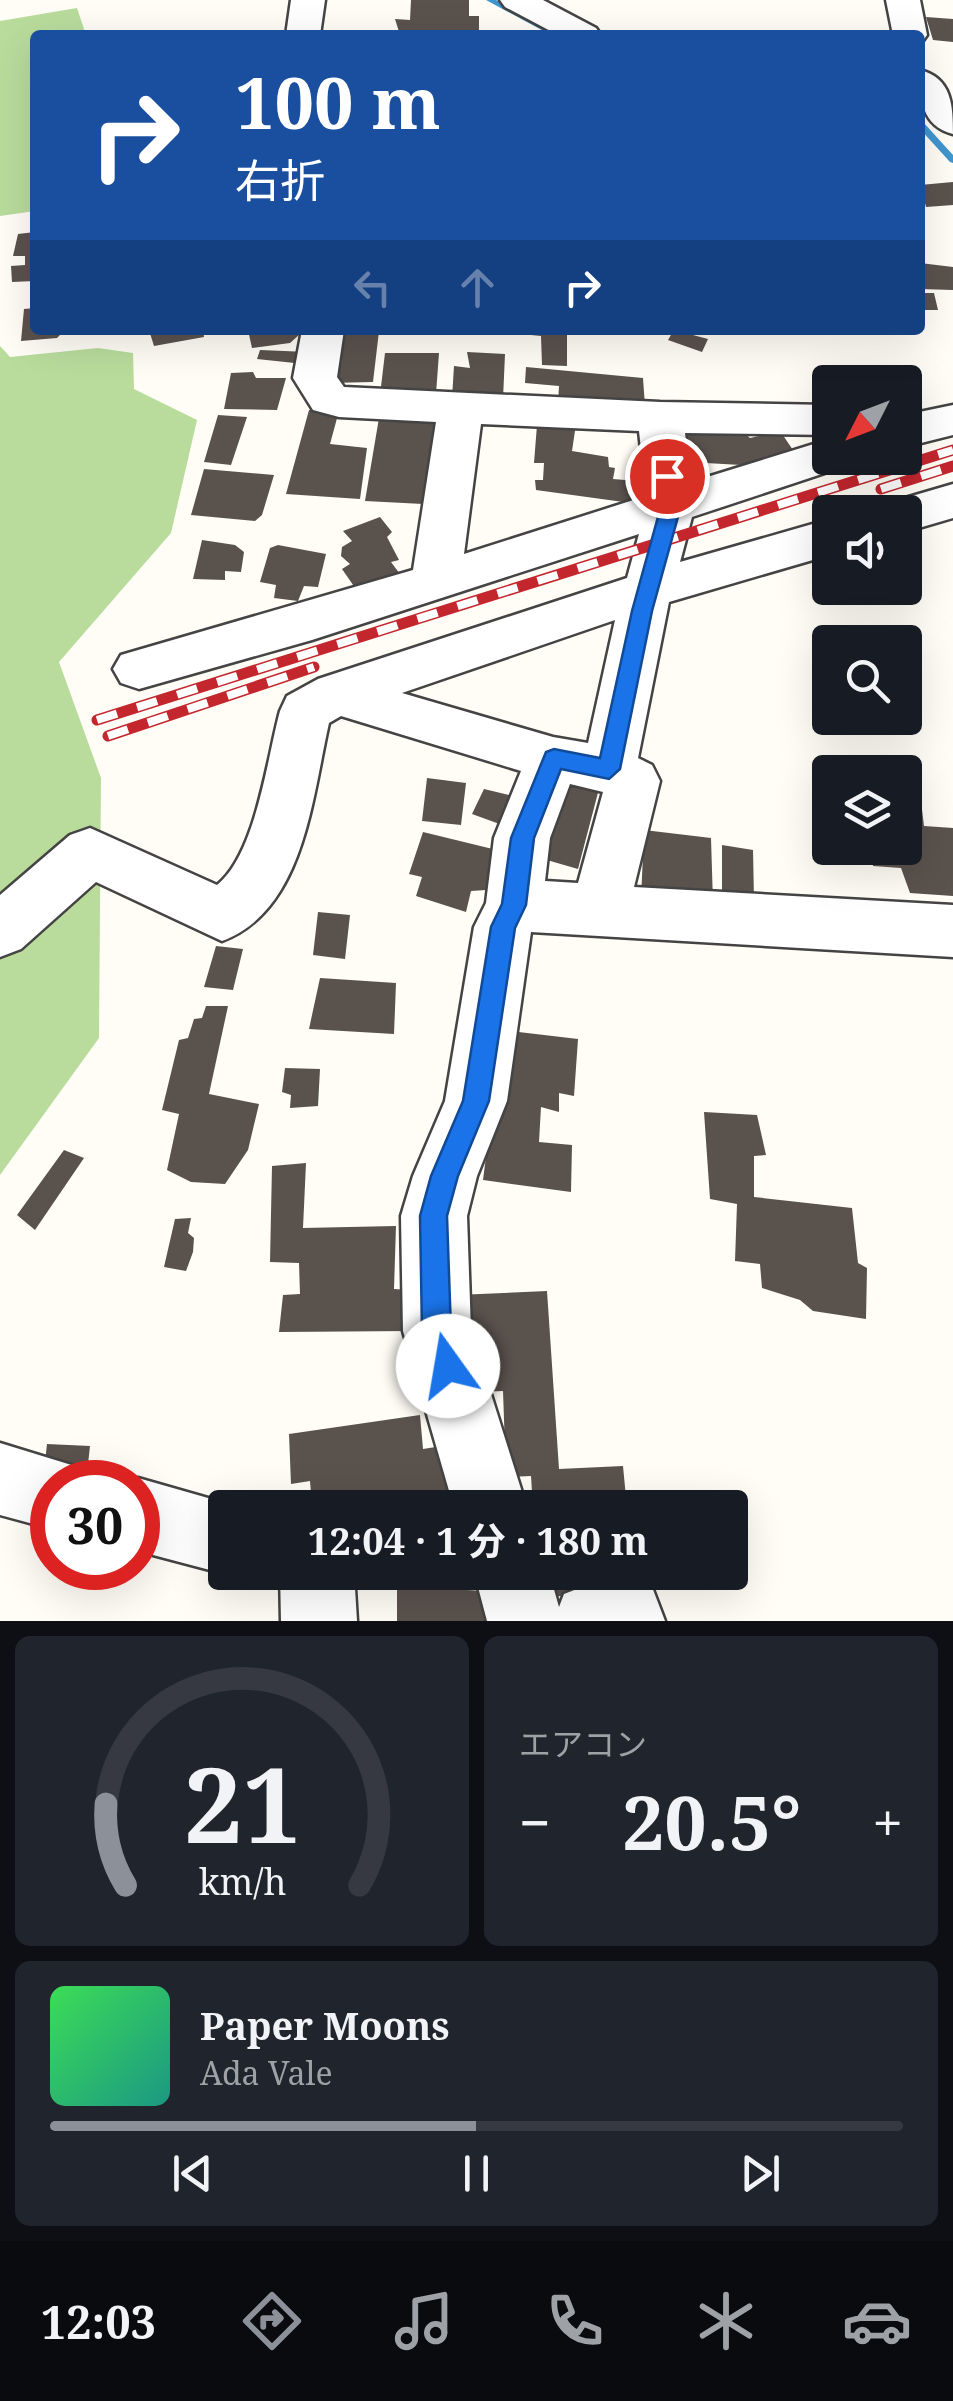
<!DOCTYPE html>
<html lang="ja">
<head>
<meta charset="utf-8">
<style>
  body { margin:0; font-family:"Noto Serif","Noto Sans JP",serif; background:#20242c; color:#f1f3f6; height:100vh; display:flex; flex-direction:column; font-size:38px; white-space:nowrap }
  * { box-sizing:border-box; margin:0 }
  p { font-size:32px; color:#9ea1a6 }
  .icon { flex:none; width:55px; height:55px; fill:none; stroke:currentColor; stroke-width:2; stroke-linecap:round; stroke-linejoin:round }
  .map { position:relative; height:1621px; overflow:hidden }
  .panel { display:flex; flex-direction:column; gap:15px; padding:15px; background:#0d0f14; flex:1 }
  .panel>* { flex:none }
  .hud { position:absolute; left:30px; top:30px; width:895px; height:305px; border-radius:10px; box-shadow:0 10px 40px #0002; background:#1a4fa0; color:#fff; overflow:hidden }
  .needle { width:65px; rotate:228deg }
  .buttons { position:absolute; left:812px; top:365px; display:grid; gap:20px }
  .buttons a { display:grid; place-items:center; width:110px; height:110px; border-radius:10px; background:#171b24; box-shadow:0 10px 40px #0002; font-size:50px }
  .speed { position:absolute; left:30px; top:1460px; display:flex; gap:20px; font-size:50px; font-weight:700; text-align:center }
  .speed>* { display:grid; place-content:center; width:130px; height:130px; border-radius:50%; background:#171b24; box-shadow:0 10px 40px #0002; line-height:1 }
  .speed .limit { border:15px solid #d22; background:#fff; color:#111 }
  .pin { position:absolute; display:grid; place-items:center; width:85px; height:85px; color:#fff; margin:-42px; border:5px solid #fff; border-radius:50%; box-shadow:0 2px 10px #0007 }
  .me { position:absolute; width:110px; margin:-55px; rotate:347deg; stroke-linejoin:round; filter:drop-shadow(0 0 8px #0008) }
  .turn { display:flex; align-items:center; gap:35px; height:210px; padding:0 40px; font-size:45px }
  .turn .icon { width:130px; height:130px; stroke-width:2.5 }
  .turn b { display:block; font-size:70px; line-height:85px }
  .lanes { display:flex; align-items:center; height:95px; padding:0 40px; background:#0003; justify-content:center; gap:50px; direction:ltr }
  .lanes .off { opacity:.35 }
  .big { font-size:75px; font-weight:700; line-height:1.1 }
  .panel .widget { flex:1; display:flex; flex-direction:column; justify-content:center; gap:15px; min-width:0; padding:0 35px; border-radius:15px; background:#20242c }
  .panel .dial { align-items:center; gap:0 }
  .dial svg { height:260px; overflow:visible; fill:none; stroke:#363941; stroke-width:7; stroke-linecap:round; text-anchor:middle }
  .dial text { fill:#f1f3f6; stroke:none }
  .song { display:flex; align-items:center; gap:30px }
  .cover { width:120px; height:120px; border-radius:15px; background:linear-gradient(135deg,hsl(130 70% 55%),hsl(170 70% 35%)) }
  .played { height:10px; border-radius:5px; background:linear-gradient(90deg,#8c9099 50%,#363941 50%) }
  .keys { display:flex; justify-content:space-around; direction:ltr }
  .heat { display:flex; justify-content:space-between; align-items:center; font-size:55px; direction:ltr }
  .panel .tiles { flex:1; display:grid; gap:15px; grid-template-columns:1fr 1fr }
  .widget:last-child { grid-column:span 2 }
  .trip { position:absolute; left:208px; top:1490px; width:540px; height:100px; border-radius:10px; background:#171b24; box-shadow:0 10px 40px #0002; font-weight:700; line-height:100px; text-align:center }
  .dock { display:flex; height:160px; justify-content:space-around; align-items:center; background:#090b0e; color:#9ea1a6 }
  .dock .icon { width:70px; height:70px }
  .dock .selected { color:#8c9099 }
  .dock b { font-size:45px; color:#f1f3f6 }
  .map>svg:first-child { display:block }
  .forest { fill:#b9dc9c }
  .lines { fill:none; stroke-linecap:round; stroke-linejoin:round }
  .stream { fill:#3f96cf; fill-rule:evenodd }
  .building { fill:#5a524d }
  .minor-casing { stroke:#444; stroke-width:5 }
  .minor { fill:#fff; fill-rule:evenodd }
  .rail-casing { stroke:#c4262e; stroke-width:11 }
  .rail { stroke:#fff; stroke-width:8; stroke-dasharray:21; stroke-linecap:butt }
  .route { fill:#1a73e8; stroke:#114b97; stroke-width:2.5 }
</style>
</head>
<body>
<div class="map">
<svg width="953" height="1621" viewBox="0 0 953 1621">
  <rect width="100%" height="100%" fill="#fffdf5"/>
  <!-- forest -->
  <path class="forest" d="M77 8 86 35H35V211L0 216V21Z
    M0 346 10 357 98 348 133 353 134 389 197 420 171 533 59 662 101 778 99 1038 0 1175Z"/>
  <g class="lines">
    <!-- stream -->
    <path class="stream" d="M486 0H496L561 35H551Z
      M920 121 923 122 953 155V163L950 162 920 129Z"/>
  </g>
  <!-- building -->
  <path class="building" d="M411 0H469V16H479V35H400L395 19 410 20Z
    M926 17 953 19V42L933 40Z
    M953 182V205L926 207 920 185Z
    M35 232V281L12 282 11 266 25 265V256H13L18 234Z
    M920 263 953 267V290L920 289Z
    M920 293H934L938 310H920Z
    M35 308V330H65L57 338 21 341 24 309Z
    M149 330H203L204 337 154 346Z
    M248 330H298L299 335 290 343 252 348Z
    M339 330 379 331 373 382 330 383Z
    M531 330H567V366L542 365 541 336 531 335Z
    M674 330 708 339 702 352 668 340Z
    M260 350 308 352 304 364 257 359Z
    M467 352 505 354 503 399 452 398 454 366 470 368Z
    M385 353H439L436 394 380 395Z
    M526 367 643 378 645 406 558 404 559 386 525 383Z
    M253 372 256 378H286L277 410 224 409 231 373Z
    M309 410 339 411 330 444 367 448 360 499 286 494Z
    M380 412 446 418 423 504 365 501Z
    M218 415 247 417 231 465 204 462Z
    M576 424 572 451 608 457 609 467 615 468 613 479 637 481 638 504 536 490 535 480H543L544 463H534L537 425Z
    M670 425 740 429 750 438 780 431 793 450 741 465 688 462Z
    M204 469 274 475 262 515 255 521 191 515Z
    M380 517 392 532 387 537 399 560 391 562 403 578 360 595 342 569 350 564 341 556 342 547 352 541 343 531Z
    M202 540 235 545 244 552 241 572 225 571V580L193 579Z
    M278 545 326 554 318 587 304 586 298 601 274 598 276 585 260 582 270 548Z
    M562 774 600 785 578 869 533 856Z
    M427 778 466 783 461 825 422 821Z
    M484 789 517 797 505 826 472 814Z
    M905 791 920 793 924 826 953 828V896L910 893 901 868 873 866 871 848H905Z
    M644 830 711 838 713 903 641 900Z
    M423 832 505 852 486 890 471 891 466 912 416 896 422 877 409 874Z
    M722 845 753 850 754 900 722 899Z
    M318 912 350 915 345 959 313 955Z
    M216 946 243 949 233 990 204 987Z
    M320 978 396 983 394 1034 309 1029Z
    M206 1006H228L209 1094 259 1104 248 1150 225 1184 191 1182 167 1170 179 1114 162 1110 179 1040 188 1038 194 1019 202 1018Z
    M502 1030 578 1039 574 1096 559 1093V1112L541 1107 539 1142 572 1145 571 1192 483 1180Z
    M285 1068 320 1069 318 1106 290 1108 291 1095 282 1092Z
    M704 1112 757 1115 766 1155 754 1156V1197L852 1208 858 1263 867 1268 866 1319 813 1311 800 1300 762 1288 760 1264 735 1261 737 1204 710 1199Z
    M64 1150 84 1158 35 1230 17 1215Z
    M306 1163 303 1228 396 1226 394 1289 410 1290V1331L279 1332 283 1295 300 1294 299 1263 270 1262 272 1166Z
    M191 1218 188 1233 194 1238 193 1252 186 1271 164 1267 175 1219Z
    M547 1291 559 1469 623 1466 627 1508H533L531 1476 506 1477 503 1391 479 1392 456 1295Z
    M420 1415 423 1449 461 1443 468 1506 425 1508 424 1501 382 1508H328V1503L312 1505 310 1481 291 1484 289 1434Z
    M47 1444 90 1446 88 1464 44 1471Z
    M397 1572H466L467 1590 485 1591 488 1621H397Z
    M537 1572H633L635 1593 538 1597Z"/>
  <g class="lines">
    <defs>
      <path id="minor" d="M291 0H325L320 35H286Z
        M500 0H543L596 28 601 35H558L505 7Z
        M886 0H920L927 35 922 42 920 35H893Z
        M920 70C952 78 953 106 953 134 921 126 920 98 920 70Z
        M302 330H344L337 377 344 387 660 402 830 405V435L685 433 691 482 830 439V458H851L846 466 692 517 680 562 830 519V555L669 602 638 758 652 765 660 781 634 887 953 905V957L531 932 507 1101 477 1176 467 1216 471 1331 527 1508H454L403 1331 401 1216 413 1176 445 1101 474 927 486 903 494 838 521 771 341 716 329 723C312 798 304 910 222 941L96 882 21 949 0 957V895L70 835 90 828 217 885C256 854 267 759 280 711L287 696 318 679 627 578 639 534 312 640 139 689 121 683 113 669 121 655 413 570 436 422 339 417 313 410 293 378ZM481 424 639 431 646 496 464 554ZM615 620 588 743 553 737 402 693ZM570 784 603 792 578 883 545 881 550 838Z
        M953 405V435L905 447V415Z
        M953 484V518L905 532V512H883L888 503Z
        M0 1443 78 1467 84 1482H52V1529L0 1515Z
        M138 1478 243 1508H225V1572H229L225 1574 138 1551V1482H128Z
        M280 1572H354L357 1621H281Z
        M474 1572H549L559 1607 564 1594C599 1580 616 1572 652 1587L665 1621H487Z"/>
    </defs>
    <!-- minor casing -->
    <use href="#minor" class="minor-casing"/>
    <!-- minor -->
    <use href="#minor" class="minor"/>
    <defs>
      <path id="rail" d="M881 489 953 466
        M97 720 953 450
        M108 736 314 667"/>
    </defs>
    <!-- rail casing -->
    <use href="#rail" class="rail-casing"/>
    <!-- rail -->
    <use href="#rail" class="rail"/>
  </g>
  <!-- route -->
  <path class="route" d="M667 470 677 476 681 506 652 611 620 769 609 779 561 769 534 838 526 905 515 928 489 1101 458 1176 447 1216 451 1331 462 1366 458 1376 448 1381 437 1376 422 1331 420 1216 431 1176 463 1101 491 927 502 904 511 838 546 752 554 749 600 758 632 611 661 506 658 476Z"/>
</svg>
<div class="buttons">
<a><svg class="needle" viewBox="-14 -14 28 28"><path d="M0-13l5 13h-10z" fill="#e53935"/><path d="M0 13l5-13h-10z" fill="#9ea1a6"/></svg></a>
<a><svg class="icon" aria-label="sound" viewBox="0 0 24 24"><path d="M4 9h4l5-4v14l-5-4H4zM17 9q2 3 0 6"/></svg></a>
<a><svg class="icon" aria-label="search" viewBox="0 0 24 24"><circle cx="10" cy="10" r="6"/><path d="M15 15l6 6"/></svg></a>
<a><svg class="icon" aria-label="layers" viewBox="0 0 24 24"><path d="M12 4l9 5-9 5-9-5zM3 14l9 5 9-5"/></svg></a>
</div>
<div class="speed"><div class="limit">30</div></div>
<div class="pin" style="left:667px;top:476px;background:#d93025"><svg class="icon" aria-label="arrive" viewBox="0 0 24 24"><path d="M6 21V4h12l-3 4 3 4H6"/></svg></div>
<svg class="me" style="left:448px;top:1366px" viewBox="-20 -20 40 40"><circle r="19" fill="#fff"/><path d="M0-13L10 11 0 6-10 11z" fill="#1a73e8"/></svg>
<div class="trip">12:04 · 1 分 · 180 m</div>
<div class="hud">
<div class="turn"><svg class="icon" aria-label="right" viewBox="0 0 24 24"><path d="M7 20v-9h11M14 6l5 5-5 5"/></svg><div><b>100 m</b>右折</div></div>
<div class="lanes"><svg class="icon off" aria-label="left" viewBox="0 0 24 24"><path d="M17 20v-9H6M10 6l-5 5 5 5"/></svg><svg class="icon off" aria-label="ahead" viewBox="0 0 24 24"><path d="M12 20V5M6 11l6-6 6 6"/></svg><svg class="icon" aria-label="right" viewBox="0 0 24 24"><path d="M7 20v-9h11M14 6l5 5-5 5"/></svg></div>
</div>
</div>
<section class="panel">
<div class="tiles">
<div class="widget dial"><svg viewBox="0 0 100 80">
<path d="M14 69A42 42 0 1 1 86 69"/>
<path d="M14 69A42 42 0 0 1 8 44" stroke="#8c9099"/>
<text x="50" y="56" font-size="32" font-weight="700">21</text>
<text x="50" y="72" font-size="11">km/h</text>
</svg></div>
<div class="widget"><p>エアコン</p>
<div class="heat"><a>−</a><b class="big">20.5°</b><a>+</a></div>
</div>
<div class="widget">
<div class="song"><i class="cover"></i><div><b>Paper Moons</b><p>Ada Vale</p></div></div>
<div class="played"></div>
<div class="keys"><svg class="icon" aria-label="previous" viewBox="0 0 24 24"><path d="M18 5L8 12l10 7zM5 5v14"/></svg><svg class="icon" aria-label="pause" viewBox="0 0 24 24"><path d="M8 5v14M16 5v14"/></svg><svg class="icon" aria-label="next" viewBox="0 0 24 24"><path d="M6 5l10 7-10 7zM19 5v14"/></svg></div>
</div>
</div>
</section>
<nav class="dock">
<b>12:03</b>
<svg class="icon selected" aria-label="directions" viewBox="0 0 24 24"><path d="M12 3l9 9-9 9-9-9zM9 14v-3h6M13 9l2 2-2 2"/></svg>
<svg class="icon" aria-label="music" viewBox="0 0 24 24"><path d="M9 18V5l10-2v13"/><circle cx="6" cy="18" r="3"/><circle cx="16" cy="16" r="3"/></svg>
<svg class="icon" aria-label="phone" viewBox="0 0 24 24"><path d="M5 4h4l2 5-3 2q2 4 5 5l2-3 5 2v4C11 20 4 13 5 4z"/></svg>
<svg class="icon" aria-label="climate" viewBox="0 0 24 24"><path d="M12 3v18M4 7l16 10M4 17L20 7"/></svg>
<svg class="icon" aria-label="car" viewBox="0 0 24 24"><path d="M5 17H2v-5l4-1 3-4h7l3 4 3 1v5h-3M9 17h6M6 11h13"/><circle cx="7" cy="17" r="2"/><circle cx="17" cy="17" r="2"/></svg>
</nav>
</body>
</html>
